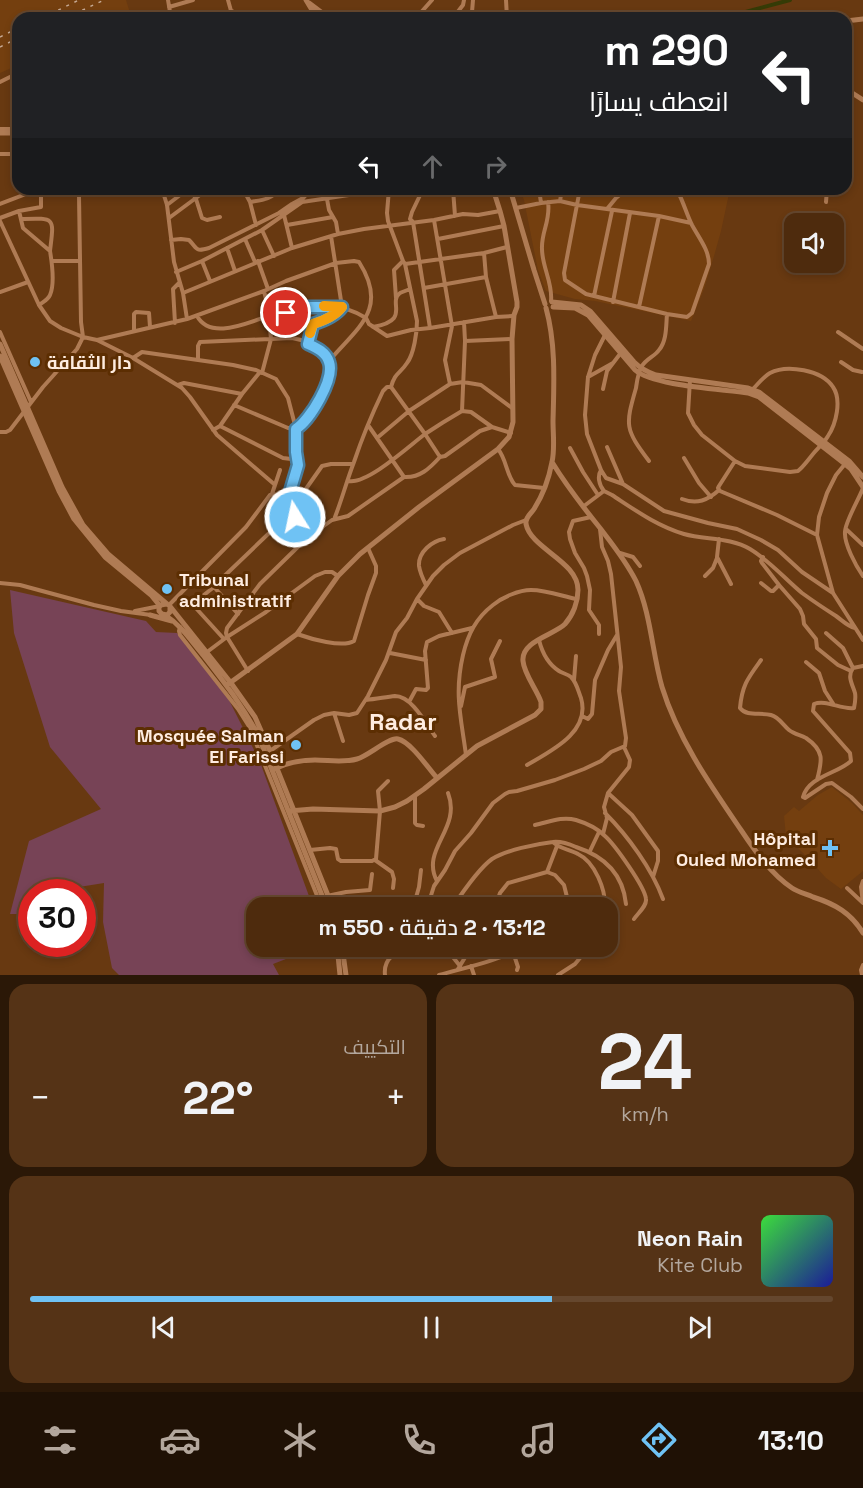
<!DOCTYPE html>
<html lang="ar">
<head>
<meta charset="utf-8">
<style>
  body { margin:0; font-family:"Space Grotesk",Cairo,sans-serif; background:#553316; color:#f1f3f6; direction:rtl; height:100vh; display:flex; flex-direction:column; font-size:22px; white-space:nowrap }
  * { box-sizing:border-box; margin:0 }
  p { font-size:20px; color:#b3a79d }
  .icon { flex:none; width:33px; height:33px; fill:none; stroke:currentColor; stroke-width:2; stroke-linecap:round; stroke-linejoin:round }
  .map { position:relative; height:975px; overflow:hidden; direction:ltr }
  .details { display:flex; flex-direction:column; gap:9px; padding:9px; background:#2b1807; flex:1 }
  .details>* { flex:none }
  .hud { position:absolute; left:12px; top:12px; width:840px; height:183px; border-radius:18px; box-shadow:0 3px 9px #0003,0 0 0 2px #65472e; direction:rtl; background:#202124; color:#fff; overflow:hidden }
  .buttons { position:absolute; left:784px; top:213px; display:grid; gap:12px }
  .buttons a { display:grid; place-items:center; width:60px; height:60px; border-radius:12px; background:#4e2b0d; box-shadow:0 3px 9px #0003,0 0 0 2px #65472e; font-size:30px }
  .speed { position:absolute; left:18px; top:879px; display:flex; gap:12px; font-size:30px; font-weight:700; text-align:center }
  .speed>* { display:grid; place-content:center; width:78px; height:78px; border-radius:50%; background:#4e2b0d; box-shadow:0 3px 9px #0003,0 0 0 2px #65472e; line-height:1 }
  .speed .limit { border:9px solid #d22; background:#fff; color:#111 }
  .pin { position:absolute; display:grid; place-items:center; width:51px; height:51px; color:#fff; margin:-26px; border:3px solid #fff; border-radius:50%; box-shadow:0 2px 6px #0007 }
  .me { position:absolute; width:66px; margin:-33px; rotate:350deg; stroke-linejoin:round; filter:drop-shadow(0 0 4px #0008) }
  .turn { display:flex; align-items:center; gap:21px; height:126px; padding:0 24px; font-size:27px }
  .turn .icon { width:78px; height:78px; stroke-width:2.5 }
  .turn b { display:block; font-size:42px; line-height:51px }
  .lanes { display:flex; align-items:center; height:57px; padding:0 24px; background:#0003; justify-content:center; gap:30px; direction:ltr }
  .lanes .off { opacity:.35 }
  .big { font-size:45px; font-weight:600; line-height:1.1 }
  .details .tile { flex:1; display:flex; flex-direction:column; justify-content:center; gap:9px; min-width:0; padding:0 21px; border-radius:18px; background:#553316 }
  .details .dial { align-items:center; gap:0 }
  .dial b { font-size:78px; line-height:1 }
  .song { display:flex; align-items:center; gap:18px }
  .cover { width:72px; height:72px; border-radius:9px; background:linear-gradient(135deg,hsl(120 70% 55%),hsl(240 70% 35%)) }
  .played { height:6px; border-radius:3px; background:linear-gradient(90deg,#6fc2f4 65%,#65472e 65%) }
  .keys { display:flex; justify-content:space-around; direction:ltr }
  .heat { display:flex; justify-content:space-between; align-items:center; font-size:33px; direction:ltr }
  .details .tiles { flex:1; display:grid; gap:9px; grid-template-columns:1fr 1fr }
  .tile:last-child { grid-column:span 2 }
  .trip { position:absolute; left:246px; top:897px; width:372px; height:60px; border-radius:18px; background:#4e2b0d; box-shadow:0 3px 9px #0003,0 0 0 2px #65472e; font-weight:600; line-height:60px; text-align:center; direction:rtl }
  .tab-bar { display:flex; height:96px; justify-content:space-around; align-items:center; background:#1f1105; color:#b3a79d }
  .tab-bar .icon { width:42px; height:42px }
  .tab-bar .on { color:#6fc2f4 }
  .tab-bar b { font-size:27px; color:#f1f3f6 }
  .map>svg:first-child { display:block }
  .built { fill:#743f0f }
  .green { fill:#774356 }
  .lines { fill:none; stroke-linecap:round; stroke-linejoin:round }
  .canal { stroke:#353b06; stroke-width:4 }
  .street { stroke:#af7b54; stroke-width:4 }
  .secondary { stroke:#af7b54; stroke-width:5 }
  .rail { stroke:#c6a993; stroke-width:1.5; stroke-dasharray:3 6; stroke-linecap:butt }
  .route-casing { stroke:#487e9f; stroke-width:15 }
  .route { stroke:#6fc2f4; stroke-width:10 }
  .slow { stroke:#f59e0b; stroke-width:10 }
  .poi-dot { fill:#6fc2f4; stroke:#5c2e02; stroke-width:2 }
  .labels { text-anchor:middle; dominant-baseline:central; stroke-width:6; stroke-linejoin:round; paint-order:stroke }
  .poi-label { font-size:18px; font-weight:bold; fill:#feece0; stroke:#5c2e02; text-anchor:start }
  .district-label { font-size:24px; font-weight:bold; fill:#feece0; stroke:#5c2e02 }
</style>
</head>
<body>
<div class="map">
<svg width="863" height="975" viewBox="0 0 863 975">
  <rect width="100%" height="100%" fill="#683911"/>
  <!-- built -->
  <path class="built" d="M0 0H126L130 13 118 18H18V65L0 73Z
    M520 189H730L721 231 714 256 704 289 691 321 595 301 575 299 546 291 538 270 524 200Z
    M832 787 852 803 863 815V871L841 889 826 878 809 859 786 836 784 816 794 807 799 811 818 795Z"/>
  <!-- green -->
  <path class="green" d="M10 590 146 621 156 632 177 633 229 700 260 762 313 907 256 908V946L317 947 273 964 279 975H119L112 968 103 922 104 883 79 887 73 892H32L31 914H10L29 841 101 809 50 747 14 633Z"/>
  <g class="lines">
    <!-- canal -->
    <path class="canal" d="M723 18 790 0"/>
    <!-- street -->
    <path class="street" d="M168 0 171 18
      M228 0 233 18
      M473 0 472 12 476 18
      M506 0 507 18
      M169 7 193 0
      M209 18 232 11
      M293 18 304 16
      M416 18 432 0
      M453 18 463 5 464 0
      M0 82 18 73
      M0 129H18
      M0 154H18
      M190 189 196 199 202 218 207 220 220 217
      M243 189 250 202 256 225
      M329 189 327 199 329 210 336 222 338 234
      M423 189 412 212 410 219 413 222 430 328
      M453 189 455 216
      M539 189 541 203
      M580 189 564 273 565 280 586 294 594 296 667 314 687 317 692 313 709 264C709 250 699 238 692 225 687 215 684 204 679 194L680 189
      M560 201 562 189
      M250 202C262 200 271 200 279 189
      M548 202C551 220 541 232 542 249 542 267 553 283 551 301
      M826 202 827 189
      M0 204 39 189
      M167 205 188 189
      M516 208 541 203 560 201 577 205 659 216 691 223
      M607 209 616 198 627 189
      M19 211 23 228 50 251C52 263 55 284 50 295 48 300 43 302 39 305
      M284 215 292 248
      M0 218 19 211 41 207V189
      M169 218 208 189
      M21 219C56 218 54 217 50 251
      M434 220 452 326 445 360 450 384
      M0 221 39 305 50 321 61 328 83 337 97 340 133 358 182 388 190 397 217 435 274 484
      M287 225 333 217
      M262 230 274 256
      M245 239 255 262
      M438 239 504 226
      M171 240 181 239 189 240C198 249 195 252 209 248L279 213 292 204 303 198 305 196 306 189
      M227 248 235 271
      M484 253 486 277 496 317
      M52 261H80
      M202 261 210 281
      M258 261 268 289
      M405 264 484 253 507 247
      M176 272 202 261 262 230 302 202 389 189 387 213 388 221 403 261 405 264 417 321C417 332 414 354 407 363 400 374 395 372 391 387L425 434 440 457 445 456 480 431 492 427 511 433
      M424 288 486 277
      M0 292 28 282
      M183 293 292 248 338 234 364 229 434 220 463 214 478 215 500 211
      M594 296 612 211
      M396 298 394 270 403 261
      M613 302 630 213
      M639 307 659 216
      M286 313C317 304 338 301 366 318L369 324 387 336 411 330 430 328 496 317 513 316
      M197 316C211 341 248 322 269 316
      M187 319 264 291 286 281 336 263 354 261 359 262C389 309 358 327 329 361
      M175 323 173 289 179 283
      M373 327C412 320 387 303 400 293 402 292 408 290 410 289
      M134 330V314L136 312 149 313 150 327
      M0 332 31 402
      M838 332 863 349
      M605 335 595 355 588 377 585 415 587 434 601 470 606 478 623 484 664 511 708 523 737 529 761 540 778 550 802 572 833 593
      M97 340 187 319 183 293 174 262 167 205 162 189
      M465 341 512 339
      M308 344 313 324C323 321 336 315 342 307L331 236
      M133 358 142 352 233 365 256 370 276 379 288 398 296 429V452L298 465 289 495 285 497 274 494 270 495 246 527 169 605
      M198 359V346L200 342 292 338 301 340 323 352 329 361 331 370 324 390 302 424 296 429 288 428 234 405
      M841 362 853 370 862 372
      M262 373 271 339 268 308 264 291
      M588 377 613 363
      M690 380 688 413 694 425 702 435 735 461 745 466 790 472 798 471C804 466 808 460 813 454 818 448 824 443 828 436 836 424 842 400 833 387 822 370 787 364 770 373 763 377 758 384 753 389
      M178 385 184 383 242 394
      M603 389 607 371 620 354
      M462 411 465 341 464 322
      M368 425 404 477
      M220 426 283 458 291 459 296 456
      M213 430 220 426 242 394 260 372
      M0 432H6L10 430 43 387 77 349 83 337 81 322 79 196 77 189
      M377 438 409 411 450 384 463 382 481 385 512 408
      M607 447 623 484
      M570 448 583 472 598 495
      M498 449C507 460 506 475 515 485L544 488
      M684 458 699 483 711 497
      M649 461C625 429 625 426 636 388 637 381 638 372 642 366 646 359 655 356 659 350 667 341 666 325 667 314
      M735 461 719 486 718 488 720 491 777 515 817 535
      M845 464 836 475 827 493 819 517 817 535 833 593 863 640
      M601 470C597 476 599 485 604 491L612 495C635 510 657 526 684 534 705 540 730 537 750 549 770 561 784 578 802 593 813 601 825 609 836 616 843 621 847 626 855 628
      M349 481C368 484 409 446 425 434 437 426 450 418 462 411L471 412 492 427
      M863 488C859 499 845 522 845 532 844 544 856 566 863 576
      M272 494 280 470
      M682 499C697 505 708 500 719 490
      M584 506 604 491
      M291 514 296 503 322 466 331 464H353
      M335 517C342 499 347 480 354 462 362 438 372 414 383 391L387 387H391
      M591 517 573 521 569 532 570 539 575 553 584 568 587 576 590 590 589 610 599 625V634
      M846 529 863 545
      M719 539 717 557 731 584
      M620 553 633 557 640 566
      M763 557 761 561 762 563 779 585 800 609 803 616 804 624 816 639 817 648 838 665 851 671
      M705 576 713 568 717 558
      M0 583 20 585 94 605 121 611 151 615
      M761 583 771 591H773L779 585
      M426 585C423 579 420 573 419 566 418 552 432 541 444 539
      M214 587 195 602 194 606 224 639
      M417 599 424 606 439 612 452 633
      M135 611 160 606
      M238 614 214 587 217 583 288 515 291 514 295 517 307 538
      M180 627 179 631 180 635 238 709 250 728 322 908
      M826 633 843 648 853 668
      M297 634C311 639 342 648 354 641L368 595 376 573V566L368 548
      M207 652 227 637 226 633 227 628 260 584 307 538 332 520 348 516 404 477C420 478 430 468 440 457
      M390 653 426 660
      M761 660C748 678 742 685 740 708 747 717 760 712 771 715 779 717 783 725 789 730 794 734 800 735 806 738 825 751 822 761 817 780
      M806 662 819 673 825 691 834 705
      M863 666 853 668C847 677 852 683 855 693 856 698 855 703 854 708 841 710 826 699 814 704L813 711 850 753 851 761C837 774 809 776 803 797L805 798 826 784 832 783 851 797 863 809
      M248 671 227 637 266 612 315 576 325 572H332L338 576
      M574 680 576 656
      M366 700C376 699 386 697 395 696 412 696 426 724 435 736
      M409 702 416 689 426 690 428 688 425 651 427 642 439 636 472 628
      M461 706 465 687 495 677 491 659 500 641
      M334 713 343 741
      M582 716 588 719 592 714 595 680 608 650 617 635
      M270 751 314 720 324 715 334 713 349 715 357 713 368 696 386 660 396 632 407 618 417 599 433 576 444 565 460 553 513 525 526 520
      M466 755C461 717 454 694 463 655 468 634 476 618 493 605 503 597 519 590 531 590 546 590 562 596 576 599
      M527 765C551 751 591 732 581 698 578 691 577 683 571 677 567 674 562 673 559 671 548 664 542 652 539 640
      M608 793 632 815 658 851V861L653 877
      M415 796V823L417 825 423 826
      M605 813C628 836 652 869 663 899
      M535 825C549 822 562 816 576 820 586 823 598 829 605 836 615 845 645 887 646 899 647 906 638 913 634 919
      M603 834 607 818 604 807 608 793 629 767 630 760 624 747
      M553 842C561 841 569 844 576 847 604 856 623 874 626 904
      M310 850 330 848 336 849 338 859 341 861H372L376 859 380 811 378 791 388 781
      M590 851 599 832
      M375 860 392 872 394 879 393 888
      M547 872 557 846
      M437 881C420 849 462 829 448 793
      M863 881 861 887 863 903
      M847 888 862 902
      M327 896 346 892 370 890 372 874
      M522 901 525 908
      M413 908 419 887 421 870
      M427 908 434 886 445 870 455 851 471 833 493 803 505 794 509 792 517 791 555 780 584 769 601 761 611 752 625 746 626 738 619 691 621 667 611 574 608 561 602 547 600 529
      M452 908C462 893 478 869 492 859 506 850 536 844 553 842 559 849 570 849 578 854 595 862 606 890 605 908
      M495 908 500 893 508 883 547 872 555 875 564 885 567 897 566 908
      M444 946 460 966
      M560 946 562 953C569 955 575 950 581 947
      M513 952 518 967 517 970
      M471 966 474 975
      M458 969 472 946
      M385 975C383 958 397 950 412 946
      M439 975C467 967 497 962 523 946
      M558 975 575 964 590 946
      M862 975 861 970 863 965"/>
    <!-- secondary -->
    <path class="secondary" d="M306 0 312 10 321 18
      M309 3 329 18
      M846 21 863 19
      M846 89 863 100
      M0 133H18
      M510 189 534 270 545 304
      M552 302 581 305 590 311 634 362C641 369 647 372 656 375L748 388 759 392 849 461 863 477
      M553 307 575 308 588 315 635 370C653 386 722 389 748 393L759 397 845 464 851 469 863 487
      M0 344 62 487 83 525 108 554 167 604
      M0 356 59 491 74 519 105 557 151 595 160 606
      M552 462C566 485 583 507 600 528 613 545 626 561 636 581 651 614 652 652 662 687 678 739 711 786 741 830 755 851 771 874 792 888 798 892 806 894 813 897 835 904 851 913 863 933
      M170 607V612L167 615 162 614 159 611V607L161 605 166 604 169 605 231 683 255 717 270 751 333 908
      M150 615 172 621
      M165 615C181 625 191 641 203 655 223 681 243 706 258 735L327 908
      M227 685 297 634 338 576 360 554 419 507 498 449 509 437 513 422 512 339 514 315 517 307V302L504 226 500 211 493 189
      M274 769C288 762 300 760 315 760 329 760 343 763 357 759 368 756 389 737 398 739 411 742 428 768 437 778
      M289 811 313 809 380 811 395 807 407 801 424 789 477 746 535 715 541 709V702C537 690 524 674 523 661 521 641 554 635 565 624 573 615 578 602 578 590 578 561 531 549 526 524 525 517 531 514 534 509 543 495 549 478 552 462 555 449 553 434 553 421 554 383 556 344 546 308
      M337 946 340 975
      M342 946 346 975"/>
    <!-- rail -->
    <path class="rail" d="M42 18 79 0
      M66 18 104 0
      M0 37 18 28
      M0 47 18 38"/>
  </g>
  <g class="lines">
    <defs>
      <path id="route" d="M286 313 306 307H342C336 315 323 321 313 324L308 344C317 348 326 352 329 362 335 379 310 420 296 429V452L298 465 290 492 287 497 292 510 291 514 295 517"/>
    </defs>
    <!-- route casing -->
    <use href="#route" class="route-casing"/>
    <!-- route -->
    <use href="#route" class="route"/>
    <!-- slow -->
    <path class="slow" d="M310 333 313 324C323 321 336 315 342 307L324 306"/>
  </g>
  <!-- markers -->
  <g class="poi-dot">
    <circle cx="35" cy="362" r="6"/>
    <circle cx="167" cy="589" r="6"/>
    <circle cx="296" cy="745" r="6"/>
    <path d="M827 839h6v6h6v6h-6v6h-6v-6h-6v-6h6z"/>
  </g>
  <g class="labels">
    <!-- poi labels -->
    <g class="poi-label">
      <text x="47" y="362">دار الثقافة</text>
      <text x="179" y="579">Tribunal<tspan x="179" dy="21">administratif</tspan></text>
      <text x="284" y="735" text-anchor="end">Mosquée Salman<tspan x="284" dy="21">El Farissi</tspan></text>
      <text x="816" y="838" text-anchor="end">Hôpital<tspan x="816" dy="21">Ouled Mohamed</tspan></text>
    </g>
    <!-- district labels -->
    <g class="district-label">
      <text x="403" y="721">Radar</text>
    </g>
  </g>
</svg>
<div class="buttons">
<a><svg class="icon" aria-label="sound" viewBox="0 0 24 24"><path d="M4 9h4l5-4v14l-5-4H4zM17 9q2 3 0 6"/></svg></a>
</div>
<div class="speed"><div class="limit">30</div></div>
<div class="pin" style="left:286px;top:313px;background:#d93025"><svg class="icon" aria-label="arrive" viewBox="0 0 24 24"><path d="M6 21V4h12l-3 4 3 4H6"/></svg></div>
<svg class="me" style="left:295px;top:517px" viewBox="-20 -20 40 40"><circle r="17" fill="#6fc2f4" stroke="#fff" stroke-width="3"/><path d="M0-11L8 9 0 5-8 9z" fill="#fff"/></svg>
<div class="trip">13:12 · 2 دقيقة · 550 m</div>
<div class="hud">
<div class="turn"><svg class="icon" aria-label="left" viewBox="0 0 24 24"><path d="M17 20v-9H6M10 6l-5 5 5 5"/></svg><div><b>290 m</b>انعطف يسارًا</div></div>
<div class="lanes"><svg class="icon" aria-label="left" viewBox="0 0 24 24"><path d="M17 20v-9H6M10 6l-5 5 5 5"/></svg><svg class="icon off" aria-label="ahead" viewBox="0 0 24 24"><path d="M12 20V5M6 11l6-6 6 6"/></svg><svg class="icon off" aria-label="right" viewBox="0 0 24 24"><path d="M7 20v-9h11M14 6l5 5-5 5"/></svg></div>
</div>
</div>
<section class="details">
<div class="tiles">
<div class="tile dial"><b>24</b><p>km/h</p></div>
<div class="tile"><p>التكييف</p>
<div class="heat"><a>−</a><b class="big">22°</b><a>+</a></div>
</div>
<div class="tile">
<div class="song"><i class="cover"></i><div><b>Neon Rain</b><p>Kite Club</p></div></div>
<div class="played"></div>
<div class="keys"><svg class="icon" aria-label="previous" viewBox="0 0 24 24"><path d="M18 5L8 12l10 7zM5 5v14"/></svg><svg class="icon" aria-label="pause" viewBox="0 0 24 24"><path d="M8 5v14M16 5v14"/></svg><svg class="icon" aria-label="next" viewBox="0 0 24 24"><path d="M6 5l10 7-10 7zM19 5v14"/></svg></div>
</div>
</div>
</section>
<nav class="tab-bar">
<b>13:10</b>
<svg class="icon on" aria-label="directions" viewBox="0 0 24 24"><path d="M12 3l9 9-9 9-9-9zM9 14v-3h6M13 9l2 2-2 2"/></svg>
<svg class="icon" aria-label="music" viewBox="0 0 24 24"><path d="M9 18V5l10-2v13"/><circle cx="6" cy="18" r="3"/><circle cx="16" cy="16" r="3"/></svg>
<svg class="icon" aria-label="phone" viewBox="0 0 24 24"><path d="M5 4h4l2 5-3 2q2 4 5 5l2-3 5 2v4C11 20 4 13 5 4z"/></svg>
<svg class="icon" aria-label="climate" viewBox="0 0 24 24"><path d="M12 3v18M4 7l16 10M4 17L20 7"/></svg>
<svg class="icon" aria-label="car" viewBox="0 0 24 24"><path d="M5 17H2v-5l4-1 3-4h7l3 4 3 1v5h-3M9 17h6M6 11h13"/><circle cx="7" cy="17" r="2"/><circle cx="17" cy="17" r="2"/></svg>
<svg class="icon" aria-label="filters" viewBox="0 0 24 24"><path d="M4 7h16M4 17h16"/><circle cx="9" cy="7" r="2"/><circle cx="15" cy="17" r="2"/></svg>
</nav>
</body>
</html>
